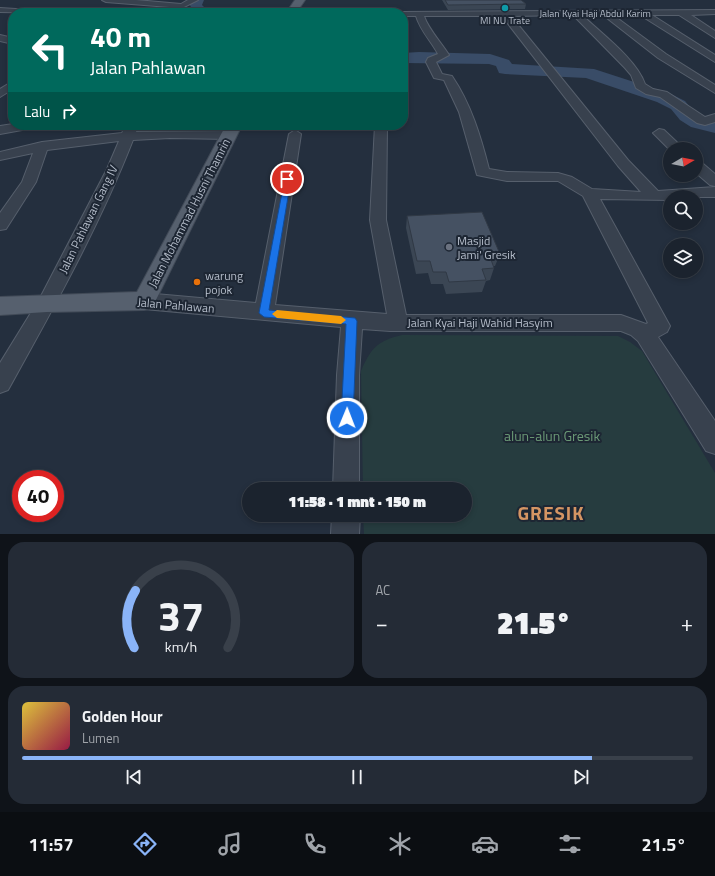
<!DOCTYPE html>
<html lang="id">
<head>
<meta charset="utf-8">
<style>
  body { margin:0; font-family:"Titillium Web",sans-serif; background:#242b36; color:#f1f3f6; height:100vh; display:flex; flex-direction:column; font-size:15px; white-space:nowrap }
  * { box-sizing:border-box; margin:0 }
  p { font-size:13px; color:#a0a4aa }
  .icon { flex:none; width:22px; height:22px; fill:none; stroke:currentColor; stroke-width:2; stroke-linecap:round; stroke-linejoin:round }
  .map { position:relative; height:534px; overflow:hidden }
  .side { display:flex; flex-direction:column; gap:8px; padding:8px; background:#0f1319; flex:1 }
  .side>* { flex:none }
  .guide { position:absolute; left:8px; top:8px; width:400px; height:122px; border-radius:16px; box-shadow:0 2px 6px #0003,0 0 0 1px #39404a; background:#00695c; color:#fff; overflow:hidden }
  .needle { width:26px; rotate:80deg }
  .tools { position:absolute; left:663px; top:142px; display:grid; gap:8px }
  .tools a { display:grid; place-items:center; width:40px; height:40px; border-radius:50%; background:#1b232e; box-shadow:0 2px 6px #0003,0 0 0 1px #39404a; font-size:20px }
  .speed { position:absolute; left:12px; top:470px; display:flex; gap:8px; font-size:20px; font-weight:700; text-align:center }
  .speed>* { display:grid; place-content:center; width:52px; height:52px; border-radius:50%; background:#1b232e; box-shadow:0 2px 6px #0003,0 0 0 1px #39404a; line-height:1 }
  .speed .limit { border:6px solid #d22; background:#fff; color:#111 }
  .pin { position:absolute; display:grid; place-items:center; width:34px; height:34px; color:#fff; margin:-17px; border:2px solid #fff; border-radius:50%; box-shadow:0 1px 4px #0007 }
  .me { position:absolute; width:44px; margin:-22px; rotate:1deg; stroke-linejoin:round; filter:drop-shadow(0 0 3px #0008) }
  .turn { display:flex; align-items:center; gap:14px; height:84px; padding:0 16px; font-size:18px }
  .turn .icon { width:52px; height:52px; stroke-width:2.5 }
  .turn b { display:block; font-size:28px; line-height:34px }
  .then { display:flex; align-items:center; height:38px; padding:0 16px; background:#0003; gap:8px; font-size:15px }
  .big { font-size:30px; font-weight:800; line-height:1.1 }
  .side .card { flex:1; display:flex; flex-direction:column; justify-content:center; gap:6px; min-width:0; padding:0 14px; border-radius:16px; background:#242b36 }
  .side .dial { align-items:center; gap:0 }
  .dial svg { height:104px; overflow:visible; fill:none; stroke:#39404a; stroke-width:7; stroke-linecap:round; text-anchor:middle }
  .dial text { fill:#f1f3f6; stroke:none }
  .song { display:flex; align-items:center; gap:12px }
  .cover { width:48px; height:48px; border-radius:6px; background:linear-gradient(135deg,hsl(50 70% 55%),hsl(340 70% 35%)) }
  .played { height:4px; border-radius:2px; background:linear-gradient(90deg,#8ab4f8 85%,#39404a 85%) }
  .keys { display:flex; justify-content:space-around; direction:ltr }
  .heat { display:flex; justify-content:space-between; align-items:center; font-size:22px; direction:ltr }
  .side .tiles { flex:1; display:grid; gap:8px; grid-template-columns:1fr 1fr }
  .card:last-child { grid-column:span 2 }
  .trip { position:absolute; left:242px; top:482px; width:230px; height:40px; border-radius:20px; background:#1b232e; box-shadow:0 2px 6px #0003,0 0 0 1px #39404a; font-weight:800; line-height:40px; text-align:center }
  .tabs { display:flex; height:64px; justify-content:space-around; align-items:center; background:#0b0e12; color:#a0a4aa }
  .tabs .icon { width:28px; height:28px }
  .tabs .selected { color:#8ab4f8 }
  .tabs b { font-size:18px; color:#f1f3f6 }
  .map>svg:first-child { display:block }
  .green { fill:#263c3f }
  .lines { fill:none; stroke-linecap:round; stroke-linejoin:round }
  .river { fill:#394c67; fill-rule:evenodd }
  .minor-casing { stroke:#565f6c; stroke-width:2 }
  .major-casing { stroke:#414a57; stroke-width:2 }
  .minor { fill:#38414e; fill-rule:evenodd }
  .major { fill:#56606e; fill-rule:evenodd }
  .wall { fill:#3b4654 }
  .building { fill:#455162; stroke:#303945 }
  .route { fill:#1a73e8; stroke:#114b97 }
  .slow { fill:#f59e0b }
  .culture-dot { fill:#0f9aa8; stroke:#1d2633; stroke-width:1.5 }
  .worship-dot { fill:#6b7280; stroke:#1d2633; stroke-width:1.5 }
  .food-dot { fill:#e8710a; stroke:#1d2633; stroke-width:1.5 }
  .labels { text-anchor:middle; dominant-baseline:central; stroke-width:4; stroke-linejoin:round; paint-order:stroke }
  .far-street-label { font-size:10px; fill:#b4bcc9; stroke:#1d2633 }
  .far-poi-label { font-size:10px; fill:#b4bcc9; stroke:#1d2633 }
  .street-label { font-size:12px; fill:#b4bcc9; stroke:#1d2633 }
  .poi-label { font-size:12px; fill:#b4bcc9; stroke:#1d2633; text-anchor:start }
  .near-park-label { font-size:14px; fill:#6b9a76; stroke:#1d2633 }
  .near-district-label { font-size:19px; font-weight:bold; letter-spacing:1px; fill:#d59563; stroke:#1d2633 }
</style>
</head>
<body>
<div class="map">
<svg width="715" height="534" viewBox="0 0 715 534">
  <rect width="100%" height="100%" fill="#242f3e"/>
  <!-- green -->
  <path class="green" d="M402 335 618 336 630 342 642 351 715 473V534H364L363 515H465V489H363L361 371C371 348 377 341 402 335Z"/>
  <g class="lines">
    <!-- river -->
    <path class="river" d="M191 0H204L202 5 210 13H195L189 4Z
      M419 52 490 54 509 60 512 64 594 69 671 94 685 101 694 112 705 119 715 121V133L691 127 680 120 671 109 657 102 586 78 505 74 499 73 496 66 489 64 403 63V53Z"/>
    <defs>
      <path id="minor" d="M102 0H136L181 4 188 0H198L182 8 106 2Z
        M0 8 48 11 52 13 0 12Z
        M715 10V14L691 15 715 31V38L679 15H652L715 55V62L640 15H613L666 54 715 85V93L658 58 603 15H582C601 33 637 60 645 84L653 89 667 92 705 117 715 114V122L705 125 697 123 660 97 646 94 636 88 631 75 625 68 573 15 511 16 628 160 658 191 715 187V197H670V200L600 199 670 326 667 332 658 337 715 421V454L706 451 638 341 631 335 621 331H390L362 329 359 375V489H333L337 375 341 327 144 309 137 306 134 301 137 296 144 293 256 303 289 134 295 130 301 134 275 305 387 314 370 220 375 125H387L386 220 406 315H621L646 324 648 323 583 196 558 181H507L477 175 459 112 444 80 434 78 426 62 428 58 438 54C431 41 420 30 416 16H403V13H400L403 12ZM424 16H502L618 166 641 192 592 189 572 177 558 173 507 172 489 169C481 137 471 104 452 76L442 74 436 62 449 55C441 42 429 30 424 16Z
        M0 35 13 38V44L0 41Z
        M13 81V89L0 97V89Z
        M13 124V125H35L33 128 0 134V126Z
        M126 125H138L136 132 229 131 235 135 229 139 170 138 133 140C99 227 53 309 8 390L0 393V363L40 298 107 169 119 141 47 150 36 182 6 229 0 230V213L22 182 33 153 0 160V152L42 142 122 133Z
        M659 129 664 130 684 149 670 150 653 133Z
        M696 161 701 162 715 174V186L710 185 696 173Z
        M332 515H360L359 534H331Z"/>
      <path id="major" d="M295 0H305L296 13H286Z
        M226 125H242L152 308 144 310 47 312 0 315V297L137 292Z"/>
    </defs>
    <!-- minor casing -->
    <use href="#minor" class="minor-casing"/>
    <!-- major casing -->
    <use href="#major" class="major-casing"/>
    <!-- minor -->
    <use href="#minor" class="minor"/>
    <!-- major -->
    <use href="#major" class="major"/>
  </g>
  <!-- wall -->
  <path class="wall" d="M442 0H521L526 4 525 9 448 10Z
    M407 216 500 254 495 266H494V268L490 280 486 281 482 292 446 294 443 284H431L428 273 416 274 406 228Z"/>
  <!-- building -->
  <path class="building" d="M445 0H521L526 4 448 5Z
    M482 212 500 254H489L494 268 482 269 486 280 449 282 446 272H433L430 261H417L407 216Z"/>
  <!-- route -->
  <path class="route" d="M285 177 291 179 269 310 355 318 357 321 353 418 351 422 347 423 343 422 341 418 346 324 264 317 259 313Z"/>
  <!-- slow -->
  <path class="slow" d="M277 310 341 316 346 320 341 324 277 318 272 314Z"/>
  <!-- markers -->
  <circle class="culture-dot" cx="505" cy="8" r="4"/>
  <circle class="worship-dot" cx="449" cy="247" r="4"/>
  <circle class="food-dot" cx="197" cy="282" r="4"/>
  <g class="labels">
    <!-- far-street labels -->
    <g class="far-street-label">
      <text x="595" y="13">Jalan Kyai Haji Abdul Karim</text>
    </g>
    <!-- far-poi labels -->
    <g class="far-poi-label">
      <text x="505" y="20">MI NU Trate</text>
    </g>
    <!-- street labels -->
    <g class="street-label">
      <text transform="translate(189 213) rotate(-63)">Jalan Mohammad Husni Thamrin</text>
      <text transform="translate(88 219) rotate(-64)">Jalan Pahlawan Gang IV</text>
      <text transform="translate(176 305) rotate(5)">Jalan Pahlawan</text>
      <text x="480" y="322">Jalan Kyai Haji Wahid Hasyim</text>
    </g>
    <!-- poi labels -->
    <g class="poi-label">
      <text x="457" y="240">Masjid<tspan x="457" dy="14">Jami' Gresik</tspan></text>
      <text x="205" y="275">warung<tspan x="205" dy="14">pojok</tspan></text>
    </g>
    <!-- near-park labels -->
    <g class="near-park-label">
      <text x="552" y="435">alun-alun Gresik</text>
    </g>
    <!-- near-district labels -->
    <g class="near-district-label">
      <text x="551" y="512">GRESIK</text>
    </g>
  </g>
</svg>
<div class="tools">
<a><svg class="needle" viewBox="-14 -14 28 28"><path d="M0-13l5 13h-10z" fill="#e53935"/><path d="M0 13l5-13h-10z" fill="#a0a4aa"/></svg></a>
<a><svg class="icon" aria-label="search" viewBox="0 0 24 24"><circle cx="10" cy="10" r="6"/><path d="M15 15l6 6"/></svg></a>
<a><svg class="icon" aria-label="layers" viewBox="0 0 24 24"><path d="M12 4l9 5-9 5-9-5zM3 14l9 5 9-5"/></svg></a>
</div>
<div class="speed"><div class="limit">40</div></div>
<div class="pin" style="left:287px;top:179px;background:#d93025"><svg class="icon" aria-label="arrive" viewBox="0 0 24 24"><path d="M6 21V4h12l-3 4 3 4H6"/></svg></div>
<svg class="me" style="left:347px;top:418px" viewBox="-20 -20 40 40"><circle r="17" fill="#1a73e8" stroke="#fff" stroke-width="3"/><path d="M0-11L8 9 0 5-8 9z" fill="#fff"/></svg>
<div class="trip">11:58 · 1 mnt · 150 m</div>
<div class="guide">
<div class="turn"><svg class="icon" aria-label="left" viewBox="0 0 24 24"><path d="M17 20v-9H6M10 6l-5 5 5 5"/></svg><div><b>40 m</b>Jalan Pahlawan</div></div>
<div class="then">Lalu<svg class="icon" aria-label="right" viewBox="0 0 24 24"><path d="M7 20v-9h11M14 6l5 5-5 5"/></svg></div>
</div>
</div>
<section class="side">
<div class="tiles">
<div class="card dial"><svg viewBox="0 0 100 80">
<path d="M14 69A42 42 0 1 1 86 69"/>
<path d="M14 69A42 42 0 0 1 15 25" stroke="#8ab4f8"/>
<text x="50" y="56" font-size="32" font-weight="700">37</text>
<text x="50" y="72" font-size="11">km/h</text>
</svg></div>
<div class="card"><p>AC</p>
<div class="heat"><a>−</a><b class="big">21.5°</b><a>+</a></div>
</div>
<div class="card">
<div class="song"><i class="cover"></i><div><b>Golden Hour</b><p>Lumen</p></div></div>
<div class="played"></div>
<div class="keys"><svg class="icon" aria-label="previous" viewBox="0 0 24 24"><path d="M18 5L8 12l10 7zM5 5v14"/></svg><svg class="icon" aria-label="pause" viewBox="0 0 24 24"><path d="M8 5v14M16 5v14"/></svg><svg class="icon" aria-label="next" viewBox="0 0 24 24"><path d="M6 5l10 7-10 7zM19 5v14"/></svg></div>
</div>
</div>
</section>
<nav class="tabs">
<b>11:57</b>
<svg class="icon selected" aria-label="directions" viewBox="0 0 24 24"><path d="M12 3l9 9-9 9-9-9zM9 14v-3h6M13 9l2 2-2 2"/></svg>
<svg class="icon" aria-label="music" viewBox="0 0 24 24"><path d="M9 18V5l10-2v13"/><circle cx="6" cy="18" r="3"/><circle cx="16" cy="16" r="3"/></svg>
<svg class="icon" aria-label="phone" viewBox="0 0 24 24"><path d="M5 4h4l2 5-3 2q2 4 5 5l2-3 5 2v4C11 20 4 13 5 4z"/></svg>
<svg class="icon" aria-label="climate" viewBox="0 0 24 24"><path d="M12 3v18M4 7l16 10M4 17L20 7"/></svg>
<svg class="icon" aria-label="car" viewBox="0 0 24 24"><path d="M5 17H2v-5l4-1 3-4h7l3 4 3 1v5h-3M9 17h6M6 11h13"/><circle cx="7" cy="17" r="2"/><circle cx="17" cy="17" r="2"/></svg>
<svg class="icon" aria-label="filters" viewBox="0 0 24 24"><path d="M4 7h16M4 17h16"/><circle cx="9" cy="7" r="2"/><circle cx="15" cy="17" r="2"/></svg>
<b>21.5°</b>
</nav>
</body>
</html>
